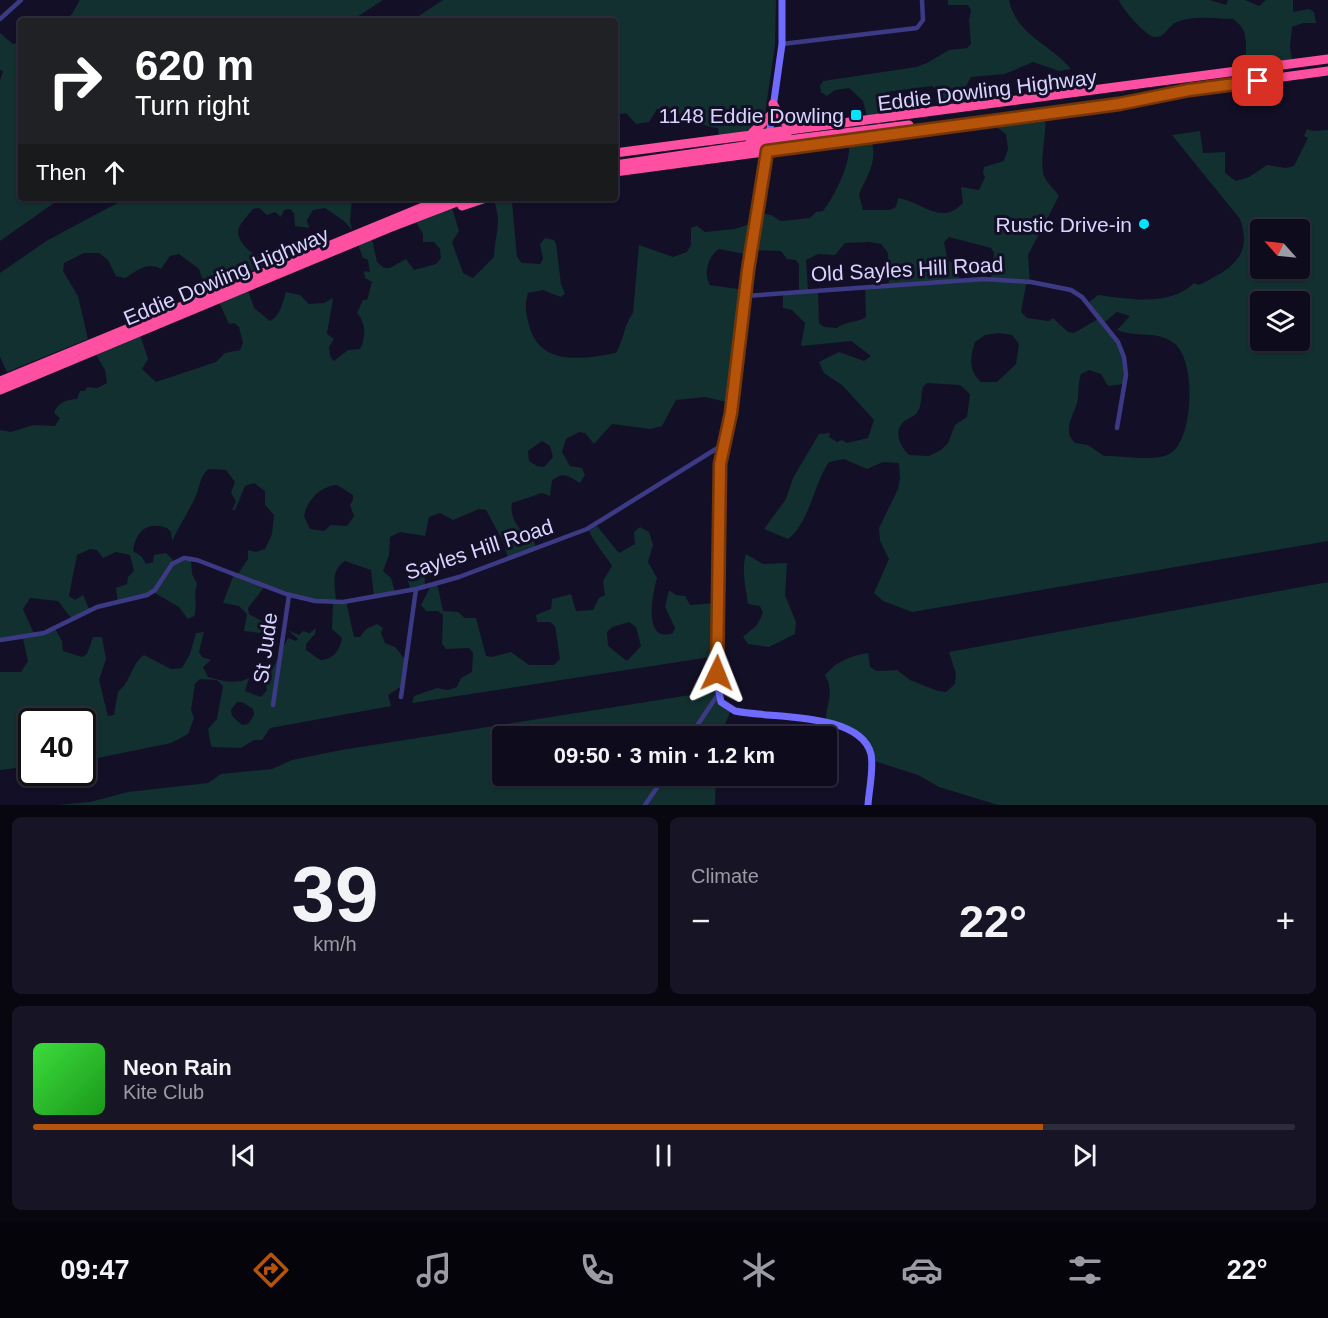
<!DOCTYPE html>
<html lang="en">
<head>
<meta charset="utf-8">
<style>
  body { margin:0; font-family:Helvetica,sans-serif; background:#171425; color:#f1f3f6; height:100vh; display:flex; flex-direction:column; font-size:22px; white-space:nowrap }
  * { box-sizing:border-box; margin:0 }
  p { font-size:20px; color:#9b9ba3 }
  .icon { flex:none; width:33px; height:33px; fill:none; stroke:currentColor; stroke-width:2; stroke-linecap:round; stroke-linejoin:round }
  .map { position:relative; height:805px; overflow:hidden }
  .details { display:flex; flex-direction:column; gap:12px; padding:12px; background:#08060f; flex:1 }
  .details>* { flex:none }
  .hud { position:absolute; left:18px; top:18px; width:600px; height:183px; border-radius:6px; box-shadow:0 2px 4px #0004,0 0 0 2px #2e2b3b; background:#202124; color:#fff; overflow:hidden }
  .needle { width:39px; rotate:297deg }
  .tools { position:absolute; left:1250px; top:219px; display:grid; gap:12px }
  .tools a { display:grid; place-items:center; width:60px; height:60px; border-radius:6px; background:#0e0b1c; box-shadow:0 2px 4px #0004,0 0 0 2px #2e2b3b; font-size:30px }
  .speed { position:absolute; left:18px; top:708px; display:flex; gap:12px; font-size:30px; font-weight:700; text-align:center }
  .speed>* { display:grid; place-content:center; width:78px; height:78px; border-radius:50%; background:#0e0b1c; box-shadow:0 2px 4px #0004,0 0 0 2px #2e2b3b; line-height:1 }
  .speed .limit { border:3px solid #111; border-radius:9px; background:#fff; color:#111 }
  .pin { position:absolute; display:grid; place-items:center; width:51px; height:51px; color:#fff; margin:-26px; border-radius:12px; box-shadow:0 3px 9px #0006 }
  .me { position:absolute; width:66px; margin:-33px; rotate:2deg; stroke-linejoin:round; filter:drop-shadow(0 0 4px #0008) }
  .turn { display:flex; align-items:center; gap:21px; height:126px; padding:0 18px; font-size:27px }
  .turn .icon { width:78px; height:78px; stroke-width:2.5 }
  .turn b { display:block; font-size:42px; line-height:51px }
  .then { display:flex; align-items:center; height:57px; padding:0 18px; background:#0003; gap:12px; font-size:22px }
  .big { font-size:45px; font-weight:600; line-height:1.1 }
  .details .tile { flex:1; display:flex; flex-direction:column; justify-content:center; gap:9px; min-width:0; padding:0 21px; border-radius:9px; background:#171425 }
  .details .dial { align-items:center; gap:0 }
  .dial b { font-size:78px; line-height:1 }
  .song { display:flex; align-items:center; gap:18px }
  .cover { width:72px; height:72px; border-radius:9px; background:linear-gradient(135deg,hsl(120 70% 55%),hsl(120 70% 35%)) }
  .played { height:6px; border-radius:3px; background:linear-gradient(90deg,#b45309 80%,#2e2b3b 80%) }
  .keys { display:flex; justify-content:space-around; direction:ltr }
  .heat { display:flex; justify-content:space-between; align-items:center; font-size:33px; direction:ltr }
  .details .tiles { flex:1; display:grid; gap:12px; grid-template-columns:1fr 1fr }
  .tile:last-child { grid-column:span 2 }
  .trip { position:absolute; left:492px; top:726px; width:345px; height:60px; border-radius:6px; background:#0e0b1c; box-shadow:0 2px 4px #0004,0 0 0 2px #2e2b3b; font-weight:600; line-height:60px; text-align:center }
  .menu { display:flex; height:96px; justify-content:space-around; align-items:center; background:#06040b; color:#9b9ba3 }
  .menu .icon { width:42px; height:42px }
  .menu .active { color:#b45309 }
  .menu b { font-size:27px; color:#f1f3f6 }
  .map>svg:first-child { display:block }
  .green { fill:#12302f; fill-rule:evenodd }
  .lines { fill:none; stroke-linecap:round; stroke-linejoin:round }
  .street { stroke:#3d3a85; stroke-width:4.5 }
  .secondary { stroke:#6f6bff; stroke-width:7 }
  .highway { stroke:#ff4fa3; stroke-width:9 }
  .highway-bridge { stroke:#ff4fa3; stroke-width:9 }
  .route-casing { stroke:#753606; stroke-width:15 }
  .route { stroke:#b45309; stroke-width:10 }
  .poi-dot { fill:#00e5ff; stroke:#130f26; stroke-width:2 }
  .labels { text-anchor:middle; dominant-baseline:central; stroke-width:6; stroke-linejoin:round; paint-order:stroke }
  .street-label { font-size:21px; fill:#d9d4ff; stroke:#130f26 }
  .poi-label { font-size:21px; fill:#d9d4ff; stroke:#130f26; text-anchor:end }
</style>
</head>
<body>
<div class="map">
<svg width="1328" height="805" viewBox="0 0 1328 805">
  <rect width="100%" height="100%" fill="#130f26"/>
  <!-- green -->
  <path class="green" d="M80 0H383L351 21H158L145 16 141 21H64L72 14Z
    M443 0H776L775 45 765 114C756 133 738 133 719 136L718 128C696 126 680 110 657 109L649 122 636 124 626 113 615 115V21H411Z
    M948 0H1009C1017 36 1049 43 1071 69L1059 71 1033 62 1005 74 971 77 963 92 967 103 938 108 937 91 932 86 886 92 881 99 883 114 867 116 863 101 849 88 835 90 827 96 821 92 820 86 823 81 916 67 927 63 949 50 967 48 971 44 969 20 971 10 968 5H948Z
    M1119 0H1210L1226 5 1228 0H1245L1259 6 1266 0H1293V12L1309 9 1314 12 1316 23H1303L1292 27 1290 47 1292 60 1246 66C1244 47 1252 32 1233 19 1214 19 1196 15 1177 22 1167 26 1166 38 1154 37 1146 36 1121 8 1119 0Z
    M0 33 13 44 21 42V198H61L0 241V81L3 71 0 70Z
    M1045 118C1047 135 1039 161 1044 176 1047 183 1055 190 1059 196L1028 255 1030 283 1026 285 1021 312 1027 318 1049 321 1053 318 1068 332 1074 333 1098 319 1087 304 1098 295C1130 299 1169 307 1194 283L1199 285C1229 270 1254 257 1240 219L1172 135 1200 131 1203 153 1225 152V173L1236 181 1249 177 1267 165 1286 168 1294 166 1308 138 1304 136 1307 129 1313 131 1328 130V541L912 612 883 601 874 593 889 559 880 541 879 528 898 489 900 479 899 463 883 462 867 469 844 459 829 462C814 483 809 524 788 539L764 529 786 499 793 478 819 434 830 433 829 437 837 442 842 440 847 443 868 438 874 420 842 385 824 373 819 362 839 352 864 361 871 356 851 341 801 346 805 323 792 310 783 308V294L799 291V265L796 260 787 259 781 251 752 250 750 255 719 249C708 256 703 274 710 285L745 290 731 403 705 397 676 400 662 426 650 429 612 424 594 444 585 433 579 432 566 439 562 452 570 466 582 468 585 475 580 483C568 476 564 471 552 480L550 496 542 493 512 503C510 512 514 524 522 530L531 528 536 549 508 558 503 541 486 510 479 509 453 520 440 513 429 517 425 536 400 532 390 537 389 555 383 571 391 578 395 592 374 596 371 570 345 561C330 571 335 585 336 601H346L354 637H360L366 629 377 624 383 628 381 633 385 643 395 647 405 659 402 686 388 695 391 706 270 728 262 740H254L241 748 213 747 211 746 208 729 217 719 223 686 217 680 200 679 195 684 191 710 194 718 188 734 171 743 83 761 82 722H32L31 766 0 770V672H21L28 661 23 639 0 642V430L11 432 33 425 55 426 60 418 54 413C58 402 66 400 77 399L80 391H85L87 387 97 388 107 383 105 370 95 353 140 335 148 359 142 369 156 382 216 362 225 353 240 350 243 343 239 327 234 323 229 324 219 302 248 290 254 308 270 321C280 317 283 301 286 292L300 295 309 304 324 303 333 298 327 334 334 339 329 347 330 356 334 361 348 350 360 349C366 337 366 323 357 313L363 300H367L372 282 365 278 364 271 370 272 368 260 363 258 358 245 372 239 377 262 384 268H390L406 259 414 270 436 264 441 258 440 249 434 242H423V234L416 222 452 208 459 231 452 242 463 273 473 278 494 257C495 230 503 226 493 198H508L512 202 517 257 522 263 540 264 543 259 540 244 545 238 554 240 556 244 561 284 565 294 561 297 543 290 528 293C524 306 526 313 529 325 540 367 583 359 616 353 625 337 623 327 633 313L639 245 673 257 687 252 691 245V228L697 226 705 232 735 229 753 223 759 213 771 215 781 221 810 218 816 212 823 211C836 194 851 163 849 143H872C877 163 867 176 859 194L863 210H890L896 207 898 198C921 201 941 227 963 203L961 187 979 190 985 177 983 173 984 167 1004 161 1008 149 1006 134 994 125ZM1260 230H1299V268H1260ZM949 237 991 248 994 253 991 280 959 281V265L948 261 944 242ZM869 242 881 244 888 253 889 285 865 288 866 317C857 323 845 321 837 328L824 327 819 323 818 292 808 290 806 260 818 254 835 255 845 243ZM1260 302H1299V340H1260ZM1117 312 1130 316 1117 330C1135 338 1156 330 1174 343 1197 361 1193 439 1171 453 1157 463 1122 455 1104 456L1088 445 1075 443C1060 429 1077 412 1078 398 1079 388 1078 383 1081 374L1089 370 1101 374 1108 386 1124 384 1123 353 1103 323ZM999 333 1012 335 1019 344 1016 364 997 382H981C968 370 970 357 975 342L985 335ZM927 383 960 385 970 394 967 417 955 425 948 443 941 450 929 456 909 455C902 448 894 435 901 425 904 419 912 418 916 414 923 406 920 395 923 387ZM542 441 550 446 553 457 544 467 537 466 529 461 528 451ZM209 469 226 470 235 482 231 493 236 501 232 510H235L245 486 254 483 265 491V505L274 515 272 534 265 549 256 552 248 550V559L238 574H234L223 603 239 606 247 614 244 631 259 633 266 629H276L249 614 248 608 265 586 315 601 333 602 332 629 342 638C340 650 333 660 320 660L306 650V644L315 634 316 628 310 633 303 631 299 635 288 630 298 639 296 641 288 638 271 672 267 674 265 682 267 690 261 697 245 691 249 678C235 685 223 681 208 677L203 667 211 660 202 657 199 652 204 632 196 633 190 654 182 668 171 669 144 655C132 663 131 681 118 692L114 715 108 716 99 680 106 659 102 637H93L87 654 82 657 63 651 62 641 55 629 35 636 23 609 30 598 58 601 71 618 90 611 83 595 75 600 69 596 77 555 90 549 97 550 103 558 116 552 130 555 134 571 128 577 127 584 116 588 118 603 155 593 179 607 188 619 194 616C198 604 193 595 197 584L192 574 191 560 175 562 166 553 154 555 153 562 146 564 142 557 133 551C136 531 147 521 167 528L171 532 172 541C179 526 188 513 195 498 200 488 199 476 209 469ZM337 485 353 495V500L350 505 354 516 347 526 331 525 324 531 310 529 304 516C307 500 321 486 337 485ZM237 702H242L253 709 254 715 248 724 242 725 232 716 231 710Z
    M127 198H352L350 221 352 230 344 221 325 208 313 210 307 220 309 228 295 226 294 213 290 209 284 210 281 217 275 212 267 215 259 208 253 209C249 214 244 219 241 224 231 238 251 254 261 258L263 266 206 290 199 269 179 254 170 256 161 269C147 261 137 271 125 278L116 276 108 260 99 253H84L64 263 63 271 78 296 88 339 7 372 0 357V273L48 240Z
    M597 526 619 553 635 544 634 532 640 527 649 532 653 545 648 562 657 578C652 594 643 644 673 633L675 628 665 607 669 590 676 595 685 596 690 605 716 603 717 656 412 703 414 696 437 688 448 690 457 687 461 678 472 672 473 653 469 648 446 649 442 644 443 615 438 611H426L421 605 432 584 437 583 443 611 458 612 465 618H476L486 656 492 657 511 652 529 665H554L560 659 555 626 550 622H537L536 615 551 609 552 599 571 594 576 611 593 610 599 598 605 595 603 581 612 566C604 553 595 544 589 531ZM629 622 636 627 641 646 627 661 608 646 607 632 612 627Z
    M746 554 763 564 787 563 785 595 796 622 795 634 769 647 748 644 743 637 757 625 763 613 760 606 748 604C746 588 741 570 746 554Z
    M420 562 424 564 425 585 410 588 406 575 412 567Z
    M1328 582V805H998L939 787 918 775 871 760 859 734 826 720C826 703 835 693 825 675 837 661 850 656 868 653L870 667 877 671 897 670 910 680 938 691 946 692 955 684 956 674 949 652Z
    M716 691 720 700 731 710 720 736H502V776H716L715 805H58L90 802 128 792 208 783 221 774 272 769 292 760 341 750Z"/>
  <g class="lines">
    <!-- street -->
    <path class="street" d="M0 19 21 0
      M782 44 917 28 923 20 922 0
      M745 296 984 279 1031 282 1071 290 1082 297 1118 342 1124 357 1126 375 1117 428
      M0 640 44 633 97 607 147 595 155 590 172 564 184 558 197 560 286 594 315 601 343 602 416 589 459 577 587 529 724 444
      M401 697 416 589
      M273 705 289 595
      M690 736 719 693
      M645 805 665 776"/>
    <!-- secondary -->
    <path class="secondary" d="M769 136 782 44V0
      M767 147 748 270 731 413 720 464 718 687 721 702 735 711C770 719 860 711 871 754 874 769 869 789 868 805"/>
    <!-- highway -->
    <path class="highway" d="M1185 90 1328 71
      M773 104 783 121 795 128
      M752 133 772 114
      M788 140 909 125
      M615 153 1328 59
      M615 165 751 145
      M615 172 1142 101 1189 90
      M462 206 486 198
      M0 381 445 198
      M0 390 389 228 467 198"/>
    <!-- highway-bridge -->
    <path class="highway-bridge" d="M750 139 787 134
      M756 145 788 140"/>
  </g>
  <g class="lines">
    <defs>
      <path id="route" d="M717 673 720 464 731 413 748 270 767 151 1119 104 1189 90 1258 81"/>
    </defs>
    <!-- route casing -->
    <use href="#route" class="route-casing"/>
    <!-- route -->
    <use href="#route" class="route"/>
  </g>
  <!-- markers -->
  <g class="poi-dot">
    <rect x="850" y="109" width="12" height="12" rx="3"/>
    <circle cx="1144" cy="224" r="6"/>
  </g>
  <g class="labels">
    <!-- street labels -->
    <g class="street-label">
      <text transform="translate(987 90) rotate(-7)">Eddie Dowling Highway</text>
      <text transform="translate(907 269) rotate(-3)">Old Sayles Hill Road</text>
      <text transform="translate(226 276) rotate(-23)">Eddie Dowling Highway</text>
      <text transform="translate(479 549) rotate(-18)">Sayles Hill Road</text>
      <text transform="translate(265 648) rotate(-82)">St Jude</text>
    </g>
    <!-- poi labels -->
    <g class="poi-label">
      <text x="844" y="115">1148 Eddie Dowling</text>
      <text x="1132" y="224">Rustic Drive-in</text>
    </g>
  </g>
</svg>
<div class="tools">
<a><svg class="needle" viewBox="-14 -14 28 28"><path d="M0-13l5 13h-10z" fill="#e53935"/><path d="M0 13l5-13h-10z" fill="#9b9ba3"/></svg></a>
<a><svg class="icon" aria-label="layers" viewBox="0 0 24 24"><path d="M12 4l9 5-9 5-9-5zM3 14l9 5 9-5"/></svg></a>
</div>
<div class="speed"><div class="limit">40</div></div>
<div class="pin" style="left:1258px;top:81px;background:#d93025"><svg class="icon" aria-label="arrive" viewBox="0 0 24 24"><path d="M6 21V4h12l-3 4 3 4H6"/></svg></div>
<svg class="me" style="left:717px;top:673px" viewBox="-20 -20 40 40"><path d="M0-17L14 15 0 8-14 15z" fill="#b45309" stroke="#fff" stroke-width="4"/></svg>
<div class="trip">09:50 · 3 min · 1.2 km</div>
<div class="hud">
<div class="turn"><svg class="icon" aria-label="right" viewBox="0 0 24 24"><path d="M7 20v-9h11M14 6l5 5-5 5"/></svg><div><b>620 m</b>Turn right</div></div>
<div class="then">Then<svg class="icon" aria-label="ahead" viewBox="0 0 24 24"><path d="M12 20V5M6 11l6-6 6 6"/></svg></div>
</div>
</div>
<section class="details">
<div class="tiles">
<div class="tile dial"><b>39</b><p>km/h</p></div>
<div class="tile"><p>Climate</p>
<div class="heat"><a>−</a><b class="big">22°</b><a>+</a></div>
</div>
<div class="tile">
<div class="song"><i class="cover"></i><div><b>Neon Rain</b><p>Kite Club</p></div></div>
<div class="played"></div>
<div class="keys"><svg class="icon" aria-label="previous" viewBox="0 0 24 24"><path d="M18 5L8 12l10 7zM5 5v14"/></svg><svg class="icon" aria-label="pause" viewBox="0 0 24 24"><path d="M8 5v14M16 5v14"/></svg><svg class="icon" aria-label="next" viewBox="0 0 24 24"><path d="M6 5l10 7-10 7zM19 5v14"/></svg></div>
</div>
</div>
</section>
<nav class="menu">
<b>09:47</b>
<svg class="icon active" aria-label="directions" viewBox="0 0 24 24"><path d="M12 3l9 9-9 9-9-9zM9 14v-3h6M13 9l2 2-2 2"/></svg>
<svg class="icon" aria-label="music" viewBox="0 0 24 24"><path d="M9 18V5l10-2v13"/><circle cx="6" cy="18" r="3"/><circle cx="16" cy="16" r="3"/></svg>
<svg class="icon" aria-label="phone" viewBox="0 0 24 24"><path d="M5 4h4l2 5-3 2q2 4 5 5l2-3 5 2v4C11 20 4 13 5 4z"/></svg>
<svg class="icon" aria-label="climate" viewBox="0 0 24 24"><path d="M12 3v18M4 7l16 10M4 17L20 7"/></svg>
<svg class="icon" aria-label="car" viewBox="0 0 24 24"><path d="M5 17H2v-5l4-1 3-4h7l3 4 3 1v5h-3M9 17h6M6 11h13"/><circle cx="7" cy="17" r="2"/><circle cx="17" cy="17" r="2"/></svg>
<svg class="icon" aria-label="filters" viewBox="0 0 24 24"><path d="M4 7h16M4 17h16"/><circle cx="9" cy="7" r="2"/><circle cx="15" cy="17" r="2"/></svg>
<b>22°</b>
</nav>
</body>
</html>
